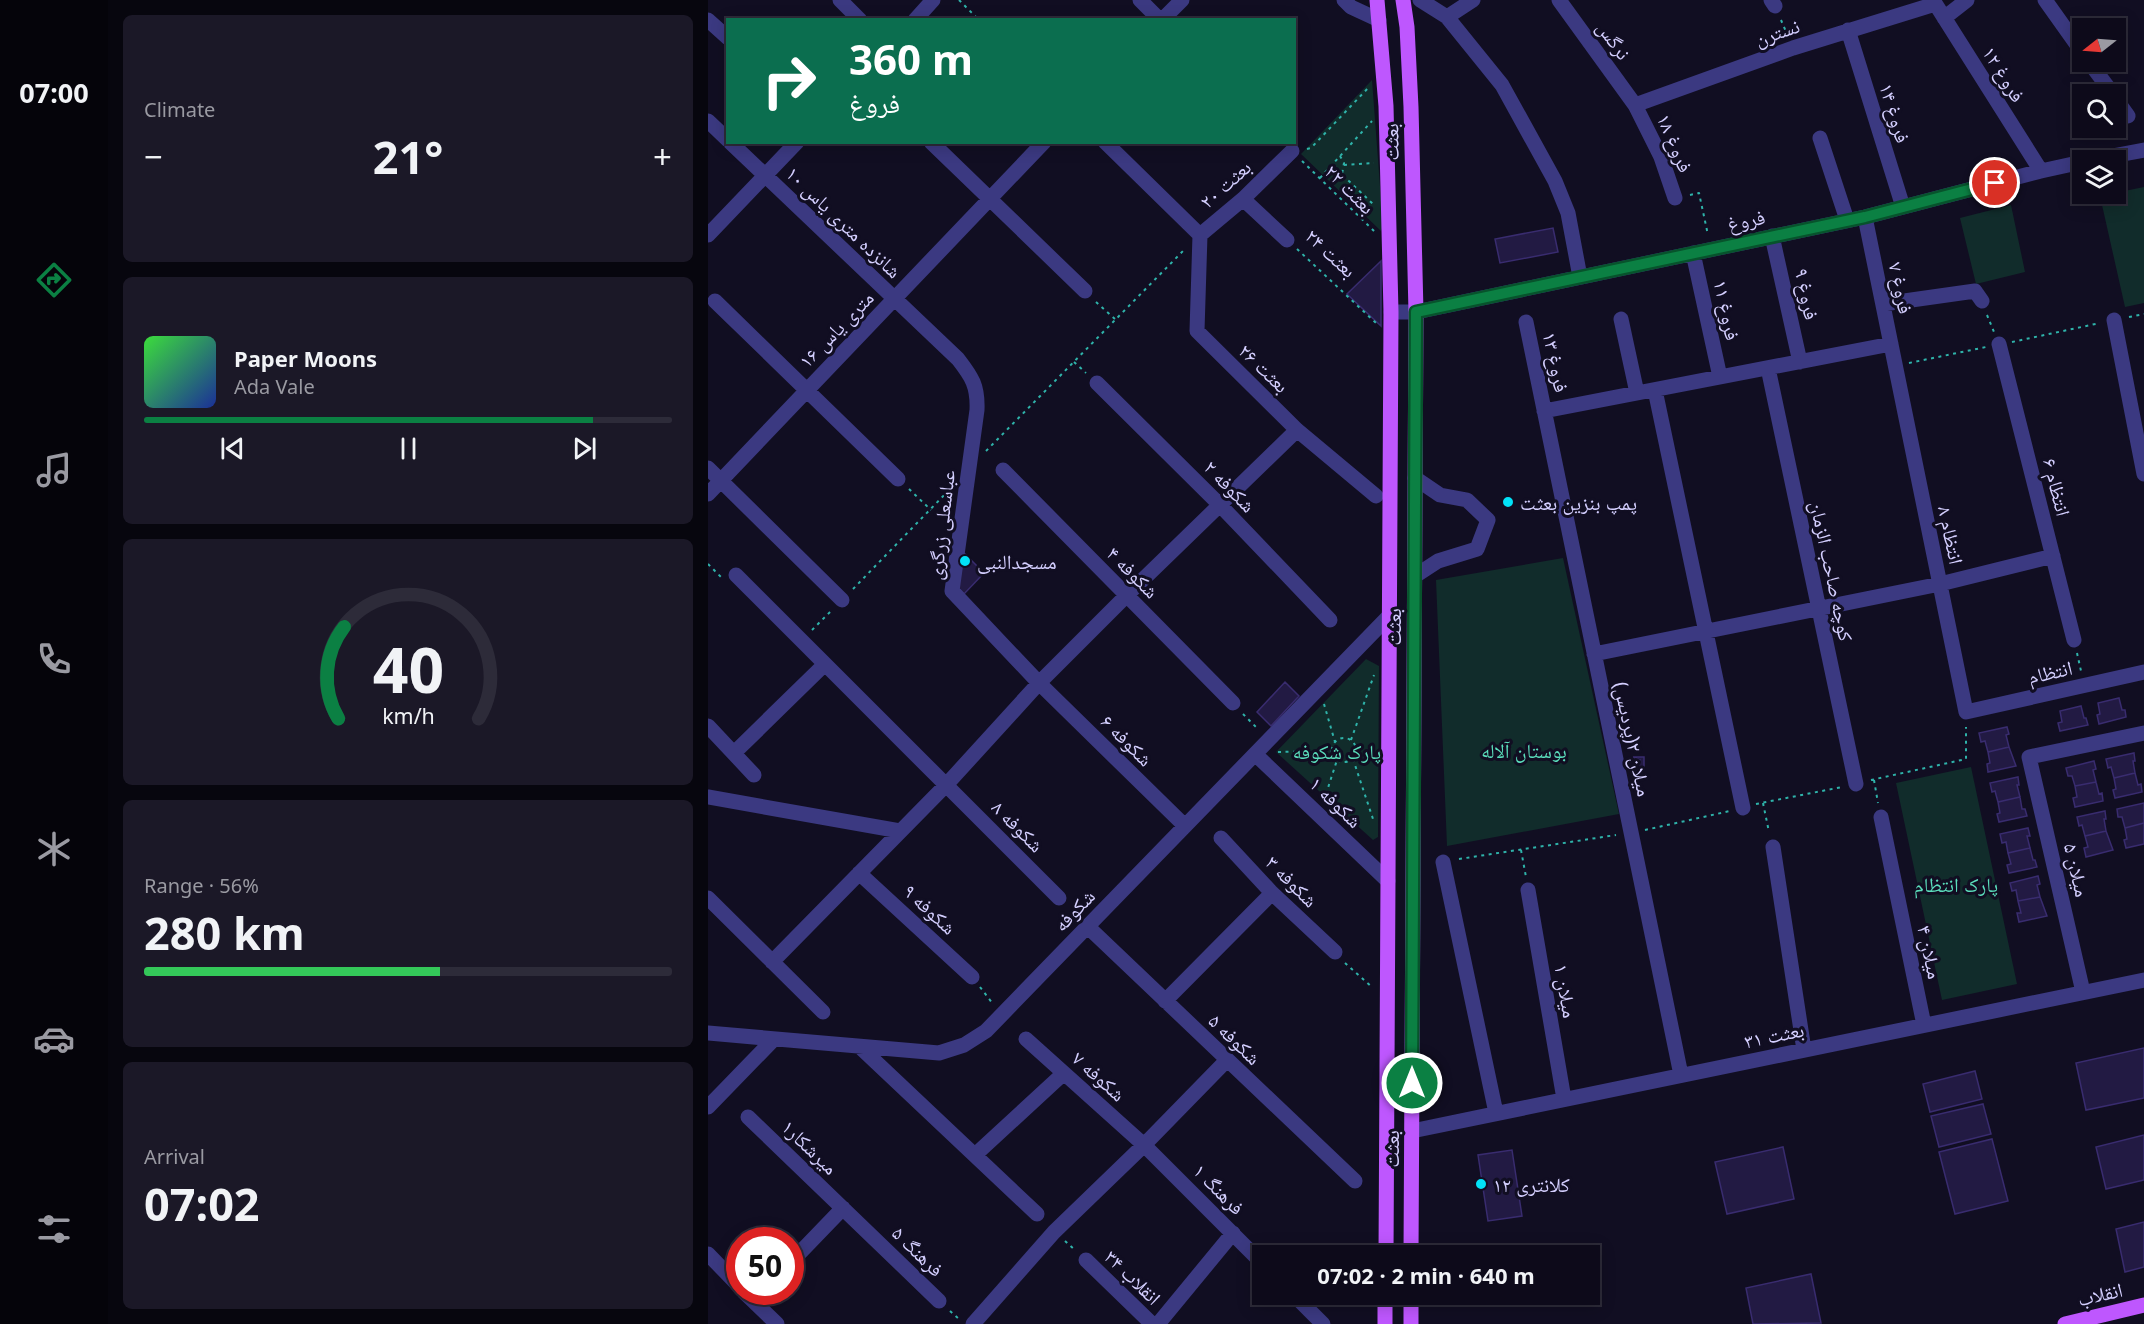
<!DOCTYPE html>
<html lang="en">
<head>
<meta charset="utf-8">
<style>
  body { margin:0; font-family:"Noto Sans","Noto Naskh Arabic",sans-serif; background:#1b1827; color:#f1f3f6; height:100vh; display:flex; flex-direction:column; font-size:22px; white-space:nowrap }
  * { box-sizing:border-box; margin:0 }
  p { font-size:20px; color:#9a9aa2 }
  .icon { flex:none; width:33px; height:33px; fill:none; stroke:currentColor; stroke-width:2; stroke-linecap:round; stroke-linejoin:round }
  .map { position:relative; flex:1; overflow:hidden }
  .side { display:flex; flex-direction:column; gap:15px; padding:15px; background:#07060e; width:600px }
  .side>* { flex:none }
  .top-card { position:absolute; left:18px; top:18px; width:570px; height:126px; border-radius:0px; box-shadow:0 3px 15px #0003,0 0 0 2px #2d2b39; background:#0b6e4f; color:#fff; overflow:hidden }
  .needle { width:39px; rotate:253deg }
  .controls { position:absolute; left:1364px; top:18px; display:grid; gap:12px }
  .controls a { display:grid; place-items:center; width:54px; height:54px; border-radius:0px; background:#0d0a1a; box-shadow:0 3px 15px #0003,0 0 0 2px #2d2b39; font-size:30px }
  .speed { position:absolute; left:18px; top:1227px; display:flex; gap:12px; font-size:30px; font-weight:700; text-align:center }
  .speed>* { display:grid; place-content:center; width:78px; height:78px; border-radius:50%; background:#0d0a1a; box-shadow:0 3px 15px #0003,0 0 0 2px #2d2b39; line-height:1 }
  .speed .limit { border:9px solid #d22; background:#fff; color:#111 }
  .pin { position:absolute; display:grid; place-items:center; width:51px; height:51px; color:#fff; margin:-26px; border:3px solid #fff; border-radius:50%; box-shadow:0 2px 6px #0007 }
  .me { position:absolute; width:66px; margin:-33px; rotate:0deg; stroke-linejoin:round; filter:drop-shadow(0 0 4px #0008) }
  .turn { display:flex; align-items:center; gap:21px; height:126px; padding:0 24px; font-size:27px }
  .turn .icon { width:78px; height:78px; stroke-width:2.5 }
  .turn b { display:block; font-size:42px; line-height:51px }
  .big { font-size:45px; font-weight:700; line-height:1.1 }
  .side .widget { flex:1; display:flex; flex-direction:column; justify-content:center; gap:9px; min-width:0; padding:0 21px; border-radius:9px; background:#1b1827 }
  .side .dial { align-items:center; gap:0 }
  .dial svg { height:156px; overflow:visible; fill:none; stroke:#2d2b39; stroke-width:7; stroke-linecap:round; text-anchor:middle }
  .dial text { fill:#f1f3f6; stroke:none }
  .song { display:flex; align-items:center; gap:18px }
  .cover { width:72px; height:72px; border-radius:9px; background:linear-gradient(135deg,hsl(120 70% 55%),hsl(230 70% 35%)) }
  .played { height:6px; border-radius:3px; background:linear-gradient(90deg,#0b8043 85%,#2d2b39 85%) }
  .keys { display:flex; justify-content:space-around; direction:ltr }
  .heat { display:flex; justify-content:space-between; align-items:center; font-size:33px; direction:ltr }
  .charge { height:9px; border-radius:4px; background:linear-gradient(90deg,#34c759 56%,#2d2b39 0) }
  .trip { position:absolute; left:544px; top:1245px; width:348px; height:60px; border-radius:0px; background:#0d0a1a; box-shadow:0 3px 15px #0003,0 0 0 2px #2d2b39; font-weight:700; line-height:60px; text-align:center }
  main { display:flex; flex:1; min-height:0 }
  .tab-bar { display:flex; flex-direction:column; width:108px; justify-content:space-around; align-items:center; background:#05040a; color:#9a9aa2 }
  .tab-bar .icon { width:42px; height:42px }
  .tab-bar .current { color:#0b8043 }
  .tab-bar b { font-size:27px; color:#f1f3f6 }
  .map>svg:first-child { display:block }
  .green { fill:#112c2b }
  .building { fill:#221a43; stroke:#392c6f; stroke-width:1.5 }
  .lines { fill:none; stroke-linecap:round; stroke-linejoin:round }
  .path { stroke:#2fb3aa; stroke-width:2; stroke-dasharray:3 4.5; stroke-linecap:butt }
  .minor { stroke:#3b3981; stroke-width:15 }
  .major { stroke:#be57fe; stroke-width:15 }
  .route-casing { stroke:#07532c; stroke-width:15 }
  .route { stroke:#0b8043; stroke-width:10 }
  .poi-dot { fill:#02e2f8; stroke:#110e22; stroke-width:2 }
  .labels { text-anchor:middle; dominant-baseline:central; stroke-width:6; stroke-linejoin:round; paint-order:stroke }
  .street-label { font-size:20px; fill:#d4cfff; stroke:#110e22 }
  .poi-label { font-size:20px; fill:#d4cfff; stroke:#110e22; text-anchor:start }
  .park-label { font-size:20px; fill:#5bdebc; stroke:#110e22 }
</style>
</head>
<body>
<main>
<nav class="tab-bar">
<b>07:00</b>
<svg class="icon current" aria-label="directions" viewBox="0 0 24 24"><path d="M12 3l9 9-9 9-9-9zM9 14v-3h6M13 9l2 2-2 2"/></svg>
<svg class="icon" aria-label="music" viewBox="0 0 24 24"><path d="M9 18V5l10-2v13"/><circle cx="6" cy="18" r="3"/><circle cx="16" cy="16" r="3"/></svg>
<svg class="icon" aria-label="phone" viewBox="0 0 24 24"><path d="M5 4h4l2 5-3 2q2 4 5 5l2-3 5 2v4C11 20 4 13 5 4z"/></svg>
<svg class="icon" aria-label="climate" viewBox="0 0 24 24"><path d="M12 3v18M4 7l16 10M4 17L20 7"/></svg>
<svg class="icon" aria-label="car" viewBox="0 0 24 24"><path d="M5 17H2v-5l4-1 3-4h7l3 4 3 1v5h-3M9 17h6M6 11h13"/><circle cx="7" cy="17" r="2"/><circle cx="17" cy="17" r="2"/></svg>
<svg class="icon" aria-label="filters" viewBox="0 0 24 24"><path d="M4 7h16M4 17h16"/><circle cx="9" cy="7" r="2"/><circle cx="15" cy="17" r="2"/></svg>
</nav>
<section class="side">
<div class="widget"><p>Climate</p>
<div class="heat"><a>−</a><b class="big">21°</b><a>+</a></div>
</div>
<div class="widget">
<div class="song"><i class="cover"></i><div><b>Paper Moons</b><p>Ada Vale</p></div></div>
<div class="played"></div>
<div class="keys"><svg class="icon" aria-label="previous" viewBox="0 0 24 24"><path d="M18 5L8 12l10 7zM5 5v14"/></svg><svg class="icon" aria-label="pause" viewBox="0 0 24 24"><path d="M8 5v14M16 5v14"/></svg><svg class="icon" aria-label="next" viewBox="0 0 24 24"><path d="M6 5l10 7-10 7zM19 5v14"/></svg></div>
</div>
<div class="widget dial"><svg viewBox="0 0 100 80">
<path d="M14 69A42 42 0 1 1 86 69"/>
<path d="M14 69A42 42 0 0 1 17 22" stroke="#0b8043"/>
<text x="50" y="56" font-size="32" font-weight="700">40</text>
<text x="50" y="72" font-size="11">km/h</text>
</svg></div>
<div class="widget"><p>Range · 56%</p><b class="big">280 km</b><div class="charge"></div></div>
<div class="widget"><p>Arrival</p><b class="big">07:02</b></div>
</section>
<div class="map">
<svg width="1436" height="1324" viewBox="0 0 1436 1324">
  <rect width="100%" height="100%" fill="#110e22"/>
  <!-- green -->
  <path class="green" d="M664 80 675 226 673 231 593 154Z
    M1436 187V303L1417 307 1392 196Z
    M1303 205 1317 272 1268 284 1252 218Z
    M855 558 911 814 739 846 728 580Z
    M658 659 671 666 670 837 665 840 568 752Z
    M1263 767 1309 984 1234 1000 1188 783Z"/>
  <!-- building -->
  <path class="building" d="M845 228 850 252 792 263 787 239Z
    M673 261V326L639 294Z
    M252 549 276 573 256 594 245 583Z
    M577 682 591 696 563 726 549 712Z
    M1411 698 1414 710H1417L1418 717 1391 724 1389 715 1392 714 1390 703Z
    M1373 706 1376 718H1378L1380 725 1352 731 1350 723 1354 722 1352 711Z
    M1299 727 1301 734 1298 735 1301 747 1280 752 1277 741 1273 742 1271 733Z
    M1301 747 1308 766 1280 772 1279 764 1282 763 1280 752Z
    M1426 753 1427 761H1425L1427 773 1406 778 1403 767 1400 768 1398 759Z
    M925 757H936V767L925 771 932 760Z
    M1386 761 1388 769 1385 770 1388 782 1367 786 1364 776H1360L1358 768Z
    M1427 773 1430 785 1433 784 1434 792 1407 798 1405 790 1408 789 1406 778Z
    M1310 777 1311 785H1309L1312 797 1290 802 1287 791 1284 792 1282 783Z
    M1388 782 1391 794 1394 793 1395 801 1367 807 1365 798 1369 797 1367 786Z
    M1312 797 1314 809H1317L1319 816 1291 822 1289 814 1292 813 1290 802Z
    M1436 803V823L1417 828 1414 817H1410L1409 809Z
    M1397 811 1398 819H1396L1398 831 1377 836 1374 825 1371 826 1369 817Z
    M1436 823V844L1418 848 1416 840 1419 839 1417 828Z
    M1320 828 1322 836H1319L1322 848 1300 853 1298 842 1294 843 1292 834Z
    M1398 831 1405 850 1378 857 1376 848 1380 847 1377 836Z
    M1322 848 1325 860H1327L1329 867 1301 873 1299 865 1303 864 1300 853Z
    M1330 876 1332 884 1329 885 1332 897 1310 901 1308 890 1304 891 1302 883Z
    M1332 897 1339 916 1311 922 1309 913H1313L1310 901Z
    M1436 1048V1098L1378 1110 1368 1063Z
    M1267 1071 1274 1099 1222 1112 1215 1084Z
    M1275 1104 1283 1134 1231 1147 1223 1116Z
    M1436 1135V1180L1398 1189 1388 1147Z
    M1284 1139 1300 1201 1247 1214 1231 1152Z
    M1075 1147 1086 1199 1019 1214 1007 1162Z
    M804 1150 814 1216 780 1221 770 1155Z
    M1436 1222V1267L1417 1272 1408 1229Z
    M1103 1274 1113 1323 1045 1324 1038 1288Z"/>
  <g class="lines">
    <!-- path -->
    <path class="path" d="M251 0 271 20
      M1073 20 1079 34
      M599 149 603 148 662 86
      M632 156 636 163 634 174
      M594 161 667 232
      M624 165 665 204
      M636 165 666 163
      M612 178 664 121
      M982 195 991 193 1000 235
      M589 249 668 323
      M388 302 408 320
      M1279 315 1286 332
      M1421 317 1436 314
      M1304 342 1392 323
      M366 362 378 373
      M1201 363 1278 347
      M278 451 476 250
      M201 489 223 510
      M0 564 13 577
      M145 589 243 488
      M104 630 124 610
      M1369 653 1373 671
      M616 704 627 742
      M535 714 550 729
      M624 750a12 12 0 1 1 24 0a12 12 0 1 1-24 0Z
      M643 740 666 675
      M649 751H667
      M570 752 624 751
      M645 759 665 819
      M1163 780 1258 759V727
      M1166 780 1170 803
      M618 794 629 760
      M1055 803 1061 832
      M1048 804 1134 787
      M937 830 1022 811
      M813 850 818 877
      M751 859 908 835
      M637 963 664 987
      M272 987 285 1004
      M357 1241 368 1251
      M242 1311 251 1319"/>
    <!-- minor -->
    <path class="minor" d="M132 0 152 20
      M432 0 452 20
      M636 0 643 7 671 20
      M712 0 739 17 794 85 847 181 860 213 872 277
      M851 0 927 105 953 157 967 198
      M1063 0 1067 6
      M1225 0 1333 171
      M1337 0 1374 52
      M739 17 765 0
      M1236 18 1259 0
      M0 20 20 38
      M207 20 225 0
      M454 20 474 0
      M1140 30 1195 207
      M1381 62 1405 94
      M1407 98 1420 116
      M927 105 1085 48 1227 4
      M0 121 20 140
      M1112 138 1139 220
      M22 142 250 359C264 377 270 386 269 410L244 591 331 683 477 826
      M223 142 377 291
      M397 142 492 235
      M1383 160 1436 150
      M535 199 579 240
      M1157 217 1258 712 1436 672
      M0 235 89 142
      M492 235 489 331 589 430 668 496
      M492 235 535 199 584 151
      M1064 236 1092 362
      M985 253 1012 377
      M7 301 190 479
      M1175 304 1267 291 1274 301
      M683 312H708L1157 217 1333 171 1374 162
      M913 319 929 393
      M1406 320 1436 474
      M818 322 973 1075
      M1291 344 1366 640
      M1060 368 1148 784
      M389 383 512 505 622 620
      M947 390 1035 808
      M836 411 1183 344
      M0 468 134 600
      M295 470 525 703
      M0 494 336 142
      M28 575 351 898
      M707 576 730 561 769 549 780 520 759 500 732 495 707 478
      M886 654 1232 584 1345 556
      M0 726 46 775
      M26 753 117 664
      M547 754 680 881
      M0 797 192 831
      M1173 817 1216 1025
      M513 838 564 893 627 952
      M1065 847 1096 1050
      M735 862 788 1113
      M151 873 264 977
      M820 890 856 1099
      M0 898 115 1012
      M379 926 647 1181
      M64 962 239 784 331 683 419 595 589 430
      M1375 992 1321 757 1436 733
      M457 1001 564 893
      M0 1033 231 1053 256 1045 278 1031 682 615
      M318 1039 436 1145 555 1264
      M152 1047 329 1214
      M0 1107 66 1039
      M40 1117 231 1301
      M704 1131 1436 980
      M267 1155 356 1073
      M0 1254 32 1287
      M378 1260 444 1324
      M82 1263 135 1208
      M36 1292 69 1324
      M585 1294 615 1324
      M265 1324 346 1232 436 1145 519 1060
      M450 1324 525 1233"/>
    <!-- major -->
    <path class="major" d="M669 0 678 106 683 312 678 1256
      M695 0 699 27 703 107 708 312 703 1256
      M677 1324V1294
      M703 1324V1294
      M1357 1324 1436 1305"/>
  </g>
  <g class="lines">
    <defs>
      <path id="route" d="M704 1083 708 312 1157 217 1287 183"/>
    </defs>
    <!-- route casing -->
    <use href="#route" class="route-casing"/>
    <!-- route -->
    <use href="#route" class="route"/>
  </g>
  <!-- markers -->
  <g class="poi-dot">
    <circle cx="800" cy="502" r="6"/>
    <circle cx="257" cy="561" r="6"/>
    <circle cx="773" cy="1184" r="6"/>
  </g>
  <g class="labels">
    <!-- street labels -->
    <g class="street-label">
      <text transform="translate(1069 32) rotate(-19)">نسترن</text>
      <text transform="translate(906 40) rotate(54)">نرگس</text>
      <text transform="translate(1296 74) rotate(58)">فروغ ۱۲</text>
      <text transform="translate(1187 113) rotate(73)">فروغ ۱۴</text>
      <text transform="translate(683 142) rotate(-91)">بعثت</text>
      <text transform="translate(967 143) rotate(67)">فروغ ۱۸</text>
      <text transform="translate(517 184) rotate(-42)">بعثت ۲۰</text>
      <text transform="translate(642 189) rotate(45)">بعثت ۲۲</text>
      <text transform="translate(1038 220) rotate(-12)">فروغ</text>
      <text transform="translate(136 222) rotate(44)">شانزده متری یاس ۱۰</text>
      <text transform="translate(623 253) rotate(43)">بعثت ۲۴</text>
      <text transform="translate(1193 288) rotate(78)">فروغ ۷</text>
      <text transform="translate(1099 294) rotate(78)">فروغ ۹</text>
      <text transform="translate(1019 310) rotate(78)">فروغ ۱۱</text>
      <text transform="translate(128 329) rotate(-46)">۱۶ متری یاس</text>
      <text transform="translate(848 362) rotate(78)">فروغ ۱۳</text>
      <text transform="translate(556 368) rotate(44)">بعثت ۲۶</text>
      <text transform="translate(522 486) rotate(46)">شکوفه ۲</text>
      <text transform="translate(1349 487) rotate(76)">انتظام ۶</text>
      <text transform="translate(233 525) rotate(-83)">عباسعلی زرگری</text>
      <text transform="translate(1243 535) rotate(78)">انتظام ۸</text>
      <text transform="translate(1124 571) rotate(78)">کوچه صاحب الزمان</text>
      <text transform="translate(425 572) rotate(45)">شکوفه ۴</text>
      <text transform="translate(685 627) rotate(-90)">بعثت</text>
      <text transform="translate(1342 672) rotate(-13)">انتظام</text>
      <text transform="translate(925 739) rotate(78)">میلان ۲(پردیس)</text>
      <text transform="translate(419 740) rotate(45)">شکوفه ۶</text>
      <text transform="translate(628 802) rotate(44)">شکوفه ۱</text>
      <text transform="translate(310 826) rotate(45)">شکوفه ۸</text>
      <text transform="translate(1369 870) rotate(77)">میلان ۵</text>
      <text transform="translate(584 881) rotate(45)">شکوفه ۳</text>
      <text transform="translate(222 909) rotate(43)">شکوفه ۹</text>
      <text transform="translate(366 910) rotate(-46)">شکوفه</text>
      <text transform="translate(1222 952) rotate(78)">میلان ۴</text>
      <text transform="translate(858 991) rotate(80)">میلان ۱</text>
      <text transform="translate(1066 1035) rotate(-12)">بعثت ۳۱</text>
      <text transform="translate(527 1039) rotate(44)">شکوفه ۵</text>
      <text transform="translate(391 1076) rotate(42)">شکوفه ۷</text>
      <text transform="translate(102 1147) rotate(44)">میرشکار۱</text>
      <text transform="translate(683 1149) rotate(-90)">بعثت</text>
      <text transform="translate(511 1189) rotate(45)">فرهنگ ۱</text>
      <text transform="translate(210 1251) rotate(44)">فرهنگ ۵</text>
      <text transform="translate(425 1277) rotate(44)">انقلاب ۳۴</text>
      <text transform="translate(1392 1294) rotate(-13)">انقلاب</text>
    </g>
    <!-- poi labels -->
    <g class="poi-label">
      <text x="812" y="502">پمپ بنزین بعثت</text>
      <text x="269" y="561">مسجدالنبی</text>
      <text x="785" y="1184">کلانتری ۱۲</text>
    </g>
    <!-- park labels -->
    <g class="park-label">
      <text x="816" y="750">بوستان آلاله</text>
      <text x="629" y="751">پارک شکوفه</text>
      <text x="1248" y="884">پارک انتظام</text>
    </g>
  </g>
</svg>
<div class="controls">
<a><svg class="needle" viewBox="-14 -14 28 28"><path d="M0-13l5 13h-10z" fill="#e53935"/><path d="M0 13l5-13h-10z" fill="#9a9aa2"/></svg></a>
<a><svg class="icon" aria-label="search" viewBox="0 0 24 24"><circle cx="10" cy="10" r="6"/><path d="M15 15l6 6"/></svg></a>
<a><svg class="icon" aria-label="layers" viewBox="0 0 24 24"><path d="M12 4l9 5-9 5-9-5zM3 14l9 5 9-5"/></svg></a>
</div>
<div class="speed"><div class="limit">50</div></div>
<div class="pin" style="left:1287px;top:183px;background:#d93025"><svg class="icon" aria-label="arrive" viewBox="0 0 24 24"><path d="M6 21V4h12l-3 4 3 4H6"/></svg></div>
<svg class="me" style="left:704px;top:1083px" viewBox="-20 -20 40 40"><circle r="17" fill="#0b8043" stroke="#fff" stroke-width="3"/><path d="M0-11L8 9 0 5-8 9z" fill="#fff"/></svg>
<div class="trip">07:02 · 2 min · 640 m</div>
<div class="top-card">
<div class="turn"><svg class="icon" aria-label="right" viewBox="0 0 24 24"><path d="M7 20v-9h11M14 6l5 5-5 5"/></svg><div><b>360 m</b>فروغ</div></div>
</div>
</div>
</main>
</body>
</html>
